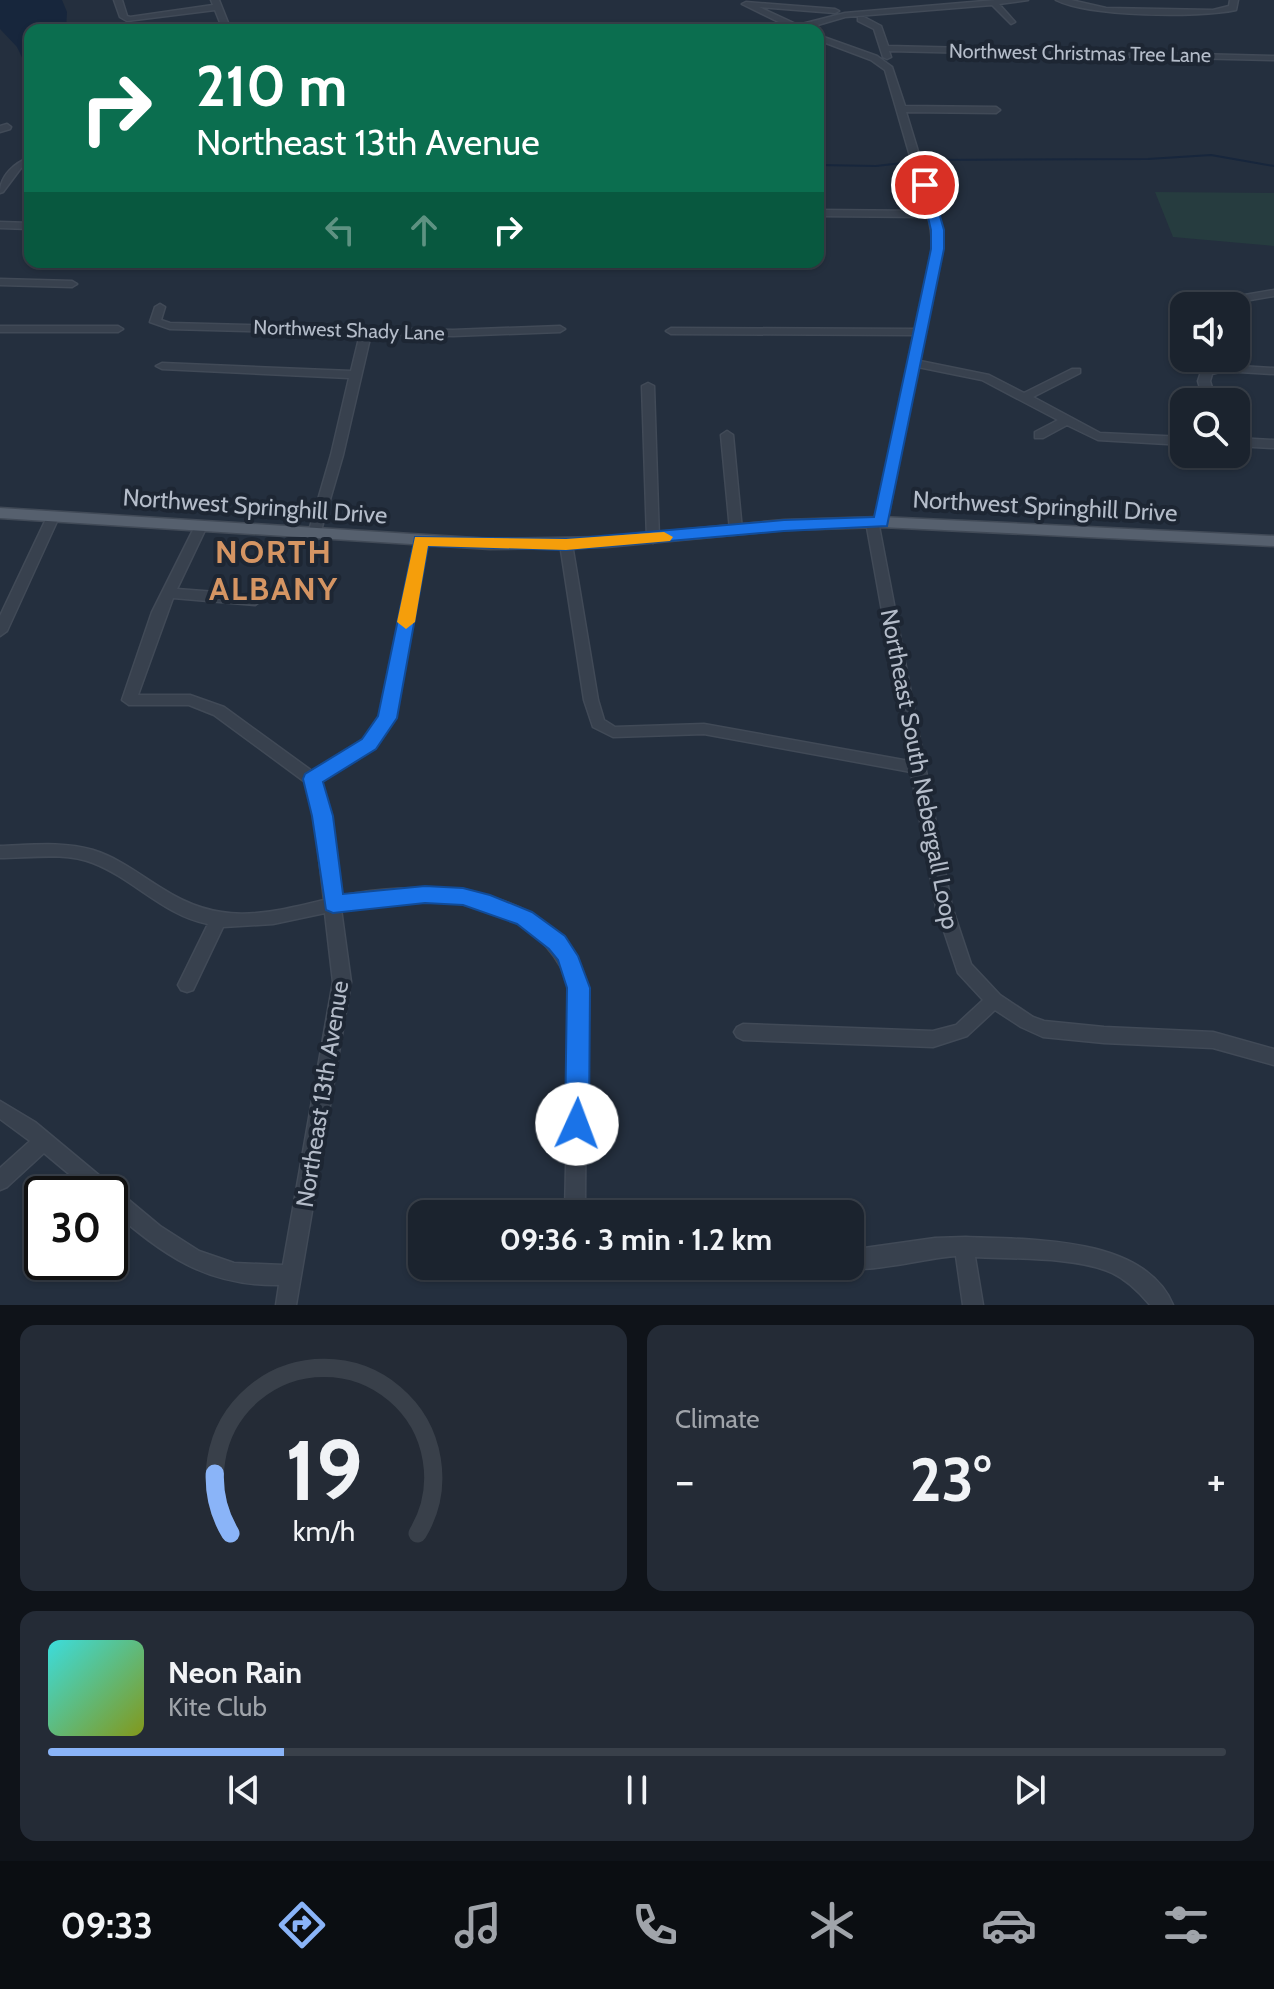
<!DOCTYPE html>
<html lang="en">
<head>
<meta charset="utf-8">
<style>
  body { margin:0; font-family:Cabin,sans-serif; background:#242b36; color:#f1f3f6; height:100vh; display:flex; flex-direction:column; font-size:30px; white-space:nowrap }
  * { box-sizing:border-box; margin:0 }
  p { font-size:26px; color:#a0a4aa }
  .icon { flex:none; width:44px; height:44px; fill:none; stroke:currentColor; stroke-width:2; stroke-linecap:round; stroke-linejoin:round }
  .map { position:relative; height:1305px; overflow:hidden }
  .panel { display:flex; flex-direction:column; gap:20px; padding:20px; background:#0f1319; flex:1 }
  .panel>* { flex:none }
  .guide { position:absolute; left:24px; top:24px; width:800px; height:244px; border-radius:16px; box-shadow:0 2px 6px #0004,0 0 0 2px #39404a; background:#0b6e4f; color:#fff; overflow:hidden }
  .buttons { position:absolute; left:1170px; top:292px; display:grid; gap:16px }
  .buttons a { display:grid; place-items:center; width:80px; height:80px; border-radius:16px; background:#1b232e; box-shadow:0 2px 6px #0004,0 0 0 2px #39404a; font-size:40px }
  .speed { position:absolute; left:24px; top:1176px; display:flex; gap:16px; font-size:40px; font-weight:700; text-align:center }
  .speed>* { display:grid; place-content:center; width:104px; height:104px; border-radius:50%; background:#1b232e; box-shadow:0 2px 6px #0004,0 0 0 2px #39404a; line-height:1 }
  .speed .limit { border:4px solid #111; border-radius:12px; background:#fff; color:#111 }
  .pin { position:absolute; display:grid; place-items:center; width:68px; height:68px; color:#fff; margin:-34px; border:4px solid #fff; border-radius:50%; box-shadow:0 2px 8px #0007 }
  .me { position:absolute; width:88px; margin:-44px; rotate:2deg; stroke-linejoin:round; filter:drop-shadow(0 0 6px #0008) }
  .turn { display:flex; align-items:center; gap:28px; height:168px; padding:0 40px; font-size:36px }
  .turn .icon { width:104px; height:104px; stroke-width:2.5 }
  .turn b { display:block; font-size:56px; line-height:68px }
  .lanes { display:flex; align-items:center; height:76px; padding:0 40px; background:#0003; justify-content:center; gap:40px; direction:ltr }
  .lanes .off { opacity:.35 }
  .big { font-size:60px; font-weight:700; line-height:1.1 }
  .panel .card { flex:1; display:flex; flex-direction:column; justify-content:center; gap:12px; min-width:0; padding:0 28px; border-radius:16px; background:#242b36 }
  .panel .dial { align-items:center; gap:0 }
  .dial svg { height:208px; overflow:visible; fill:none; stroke:#39404a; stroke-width:7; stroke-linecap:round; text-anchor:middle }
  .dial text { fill:#f1f3f6; stroke:none }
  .song { display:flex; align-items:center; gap:24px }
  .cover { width:96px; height:96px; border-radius:12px; background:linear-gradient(135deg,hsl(180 70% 55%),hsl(70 70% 35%)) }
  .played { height:8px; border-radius:4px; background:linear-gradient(90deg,#8ab4f8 20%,#39404a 20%) }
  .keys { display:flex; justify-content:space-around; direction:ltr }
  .heat { display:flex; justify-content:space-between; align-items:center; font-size:44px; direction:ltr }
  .panel .tiles { flex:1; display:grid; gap:20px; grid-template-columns:1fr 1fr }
  .card:last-child { grid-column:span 2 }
  .trip { position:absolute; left:408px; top:1200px; width:456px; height:80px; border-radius:16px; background:#1b232e; box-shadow:0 2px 6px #0004,0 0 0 2px #39404a; font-weight:700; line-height:80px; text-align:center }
  .menu { display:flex; height:128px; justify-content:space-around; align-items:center; background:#0b0e12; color:#a0a4aa }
  .menu .icon { width:56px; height:56px }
  .menu .selected { color:#8ab4f8 }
  .menu b { font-size:36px; color:#f1f3f6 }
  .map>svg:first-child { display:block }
  .green { fill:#263c3f }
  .water { fill:#17263c }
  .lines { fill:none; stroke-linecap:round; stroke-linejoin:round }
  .stream { stroke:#17263c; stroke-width:2 }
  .minor-casing { stroke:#414a57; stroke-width:3 }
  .major-casing { stroke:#414a57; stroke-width:3 }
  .minor { fill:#38414e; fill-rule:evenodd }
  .major { fill:#56606e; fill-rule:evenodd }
  .route { fill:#1a73e8; stroke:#114b97; stroke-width:2 }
  .slow { fill:#f59e0b }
  .labels { text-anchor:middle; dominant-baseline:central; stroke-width:8; stroke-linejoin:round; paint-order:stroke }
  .far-street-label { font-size:20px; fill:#b4bcc9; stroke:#1d2633 }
  .street-label { font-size:24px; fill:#b4bcc9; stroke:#1d2633 }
  .district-label { font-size:32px; font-weight:bold; letter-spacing:2px; fill:#d59563; stroke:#1d2633 }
</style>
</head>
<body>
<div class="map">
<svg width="1274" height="1305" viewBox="0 0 1274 1305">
  <rect width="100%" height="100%" fill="#242f3e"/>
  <!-- green -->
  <path class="green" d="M1155 192 1274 193V246L1173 237Z"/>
  <!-- water -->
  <path class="water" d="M0 0H62L67 12 66 30H30V74L17 47 0 29Z"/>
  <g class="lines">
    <!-- stream -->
    <path class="stream" d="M925 160 1148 159 1211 155 1274 166
      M818 165 876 166 911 162"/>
    <defs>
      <path id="minor" d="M114 0H122L127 16 130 17 213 5 211 0H219L231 30H223L215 10 127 21 120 17Z
        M996 0H1028L999 4 1015 22 1011 24 992 5 845 17 804 29 805 30H795L742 4 746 2 835 9 839 11 835 13 759 7 798 25 845 13Z
        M1056 0H1071L1106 8 1213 10 1229 6 1230 0H1238L1236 10C1198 18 1090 17 1056 0Z
        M858 17H864L881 26 888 46 1274 56V60L889 51 891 57 887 59 883 57 874 29 858 21Z
        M818 35 877 56 892 67 905 106 996 107 1000 110 996 113 906 112 942 230V249L920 361 989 375 1024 393 1072 369H1080V373L1033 397 1100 433 1184 437V445L1098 440 1067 425 1043 438H1035V432L1058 420 982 380 918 367 887 522 886 525 879 526 952 907 971 964 1000 995 1033 1017 1044 1021 1104 1027 1213 1032 1274 1049V1065L1213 1048 1104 1043 1043 1037 1021 1027 995 1010 967 1036 933 1047 743 1040 737 1037 734 1032 737 1027 743 1024 933 1031 956 1025 983 1000 958 973 936 907 911 772 704 734 613 737 593 727 584 700 560 544 566 540 572 544 598 700 604 720 615 727 704 724 909 761 866 522 867 519H875L914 335 671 334 666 331 671 328 915 329C923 293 939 252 928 217L818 216V210L926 211 885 70 871 60 818 40Z
        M7 124 11 127 10 129 0 132V126Z
        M30 157V164L21 168 3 192 0 193C0 175 15 163 30 157Z
        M0 222 30 223V229L0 228Z
        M0 279 72 281 77 284 72 287 0 285Z
        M1274 290V296L1233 303 1185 305 1180 302 1185 299 1233 297Z
        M160 304 165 307 161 320 170 323 453 330 560 326 565 329 560 332 453 336 371 334 343 455 320 534 314 538 308 534 331 455 349 378 162 369 156 366 162 363 351 371 360 334 170 329 150 322 155 307Z
        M0 326H118L123 329 118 332H0Z
        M1223 365 1274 368V374L1223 371 1212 374 1210 381 1216 402H1204L1198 381 1201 372Z
        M648 383 654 386 659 539 653 543 647 539 642 386Z
        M727 431 733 435 742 530 736 534 730 530 721 435Z
        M1236 438 1274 440V448L1236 446Z
        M53 513 59 517 7 631 0 636V616L47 517Z
        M201 522 207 526 177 589 255 595 262 600 255 605 173 598 138 695H190L224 707 312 771 364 740 380 717 415 541 421 537 427 541 394 718 374 748 320 781 330 816 340 896C413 881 530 881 573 955 579 965 586 978 588 989 591 1010 587 1034 587 1056 586 1108 585 1161 585 1214H565L570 988C538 894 424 892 341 909L351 982 296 1305H276L279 1285C205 1286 164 1255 110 1209V1194H93L44 1153 7 1187 0 1190V1168L30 1141 0 1119V1101L35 1122 160 1226 199 1251 234 1263 283 1265 333 982 325 913 273 924 223 927 193 990 187 992 181 990 178 985 208 924C163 915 134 879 93 863 64 852 30 858 0 858V846C31 845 63 841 93 850 119 858 140 875 163 889 219 925 263 915 324 900L314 816 305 782 214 715 189 705H129L122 700 152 612 195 526Z
        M966 1237C1028 1240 1144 1235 1173 1305H1150C1139 1292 1127 1280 1112 1273 1078 1257 1014 1259 975 1257L983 1305H963L956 1256C930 1257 860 1276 843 1266H850V1250L935 1238Z"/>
      <path id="major" d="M0 508 490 539 607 537 784 520 881 517 1274 536V546L881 527 784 530 607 547 490 549 0 518Z"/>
    </defs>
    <!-- minor casing -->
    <use href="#minor" class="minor-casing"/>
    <!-- major casing -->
    <use href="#major" class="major-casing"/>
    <!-- minor -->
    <use href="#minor" class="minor"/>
    <!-- major -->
    <use href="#major" class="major"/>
  </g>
  <!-- route -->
  <path class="route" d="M920 183 931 185 944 230V249L887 526 784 531 566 550 428 546 397 718 376 749 323 782 333 816 343 894 425 886 463 888 490 895 532 912 565 936 578 956 590 988 589 1124 585 1132 577 1135 568 1132 565 1124 567 988 558 960 549 949 517 924 463 905 425 903 333 913 326 910 312 816 303 779 305 774 362 739 378 716 415 537 566 539 784 520 874 517 931 249V230Z"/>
  <!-- slow -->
  <path class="slow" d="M664 532 673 537 670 541 566 550 428 546 415 622 406 629 397 622 415 537 566 539Z"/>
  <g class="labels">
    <!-- far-street labels -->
    <g class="far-street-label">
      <text transform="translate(1080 53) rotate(1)">Northwest Christmas Tree Lane</text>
      <text transform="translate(349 330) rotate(2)">Northwest Shady Lane</text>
    </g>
    <!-- street labels -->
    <g class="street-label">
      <text transform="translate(255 506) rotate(4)">Northwest Springhill Drive</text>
      <text transform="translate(1045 506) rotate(3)">Northwest Springhill Drive</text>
      <text transform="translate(920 769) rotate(79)">Northeast South Nebergall Loop</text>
      <text transform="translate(322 1094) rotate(-81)">Northeast 13th Avenue</text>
    </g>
    <!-- district labels -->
    <g class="district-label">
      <text x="274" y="551">NORTH<tspan x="274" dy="37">ALBANY</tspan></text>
    </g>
  </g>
</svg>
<div class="buttons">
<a><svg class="icon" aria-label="sound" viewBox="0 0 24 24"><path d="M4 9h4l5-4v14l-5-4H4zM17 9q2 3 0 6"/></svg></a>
<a><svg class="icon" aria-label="search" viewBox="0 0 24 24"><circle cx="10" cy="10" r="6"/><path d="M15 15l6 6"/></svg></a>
</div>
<div class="speed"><div class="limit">30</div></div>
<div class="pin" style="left:925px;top:185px;background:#d93025"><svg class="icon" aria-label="arrive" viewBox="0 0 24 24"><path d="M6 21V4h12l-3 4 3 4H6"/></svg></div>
<svg class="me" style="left:577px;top:1124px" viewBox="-20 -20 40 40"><circle r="19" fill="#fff"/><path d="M0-13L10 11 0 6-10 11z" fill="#1a73e8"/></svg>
<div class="trip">09:36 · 3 min · 1.2 km</div>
<div class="guide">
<div class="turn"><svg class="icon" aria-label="right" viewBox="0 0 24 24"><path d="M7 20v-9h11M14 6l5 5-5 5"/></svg><div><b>210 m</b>Northeast 13th Avenue</div></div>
<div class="lanes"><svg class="icon off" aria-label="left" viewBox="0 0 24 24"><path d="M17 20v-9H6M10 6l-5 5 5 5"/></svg><svg class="icon off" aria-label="ahead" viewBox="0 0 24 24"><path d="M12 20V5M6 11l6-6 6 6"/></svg><svg class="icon" aria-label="right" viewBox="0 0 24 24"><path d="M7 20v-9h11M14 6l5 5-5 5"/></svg></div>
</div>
</div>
<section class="panel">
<div class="tiles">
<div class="card dial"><svg viewBox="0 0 100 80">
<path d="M14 69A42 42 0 1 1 86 69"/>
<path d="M14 69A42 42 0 0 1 8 46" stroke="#8ab4f8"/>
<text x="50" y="56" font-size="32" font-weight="700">19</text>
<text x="50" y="72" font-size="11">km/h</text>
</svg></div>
<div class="card"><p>Climate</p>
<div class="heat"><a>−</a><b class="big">23°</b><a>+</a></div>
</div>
<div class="card">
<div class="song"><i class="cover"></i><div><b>Neon Rain</b><p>Kite Club</p></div></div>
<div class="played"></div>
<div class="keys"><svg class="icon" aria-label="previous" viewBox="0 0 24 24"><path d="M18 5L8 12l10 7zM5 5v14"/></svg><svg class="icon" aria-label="pause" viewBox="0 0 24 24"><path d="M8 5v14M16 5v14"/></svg><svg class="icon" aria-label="next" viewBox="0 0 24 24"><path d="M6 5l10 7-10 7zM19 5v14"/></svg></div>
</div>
</div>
</section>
<nav class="menu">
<b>09:33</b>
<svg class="icon selected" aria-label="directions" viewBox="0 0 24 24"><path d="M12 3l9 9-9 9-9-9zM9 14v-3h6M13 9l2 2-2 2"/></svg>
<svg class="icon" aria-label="music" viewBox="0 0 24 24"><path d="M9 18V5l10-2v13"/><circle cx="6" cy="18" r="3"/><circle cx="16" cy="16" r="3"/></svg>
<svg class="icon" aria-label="phone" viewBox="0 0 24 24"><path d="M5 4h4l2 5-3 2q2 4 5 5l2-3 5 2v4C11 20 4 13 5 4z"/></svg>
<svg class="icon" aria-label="climate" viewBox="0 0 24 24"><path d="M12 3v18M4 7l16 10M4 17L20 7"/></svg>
<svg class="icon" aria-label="car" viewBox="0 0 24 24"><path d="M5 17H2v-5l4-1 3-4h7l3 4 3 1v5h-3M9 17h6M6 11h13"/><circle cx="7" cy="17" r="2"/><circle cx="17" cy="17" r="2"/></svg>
<svg class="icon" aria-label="filters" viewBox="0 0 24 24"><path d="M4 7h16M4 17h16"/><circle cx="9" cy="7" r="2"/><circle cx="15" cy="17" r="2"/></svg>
</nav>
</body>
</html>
